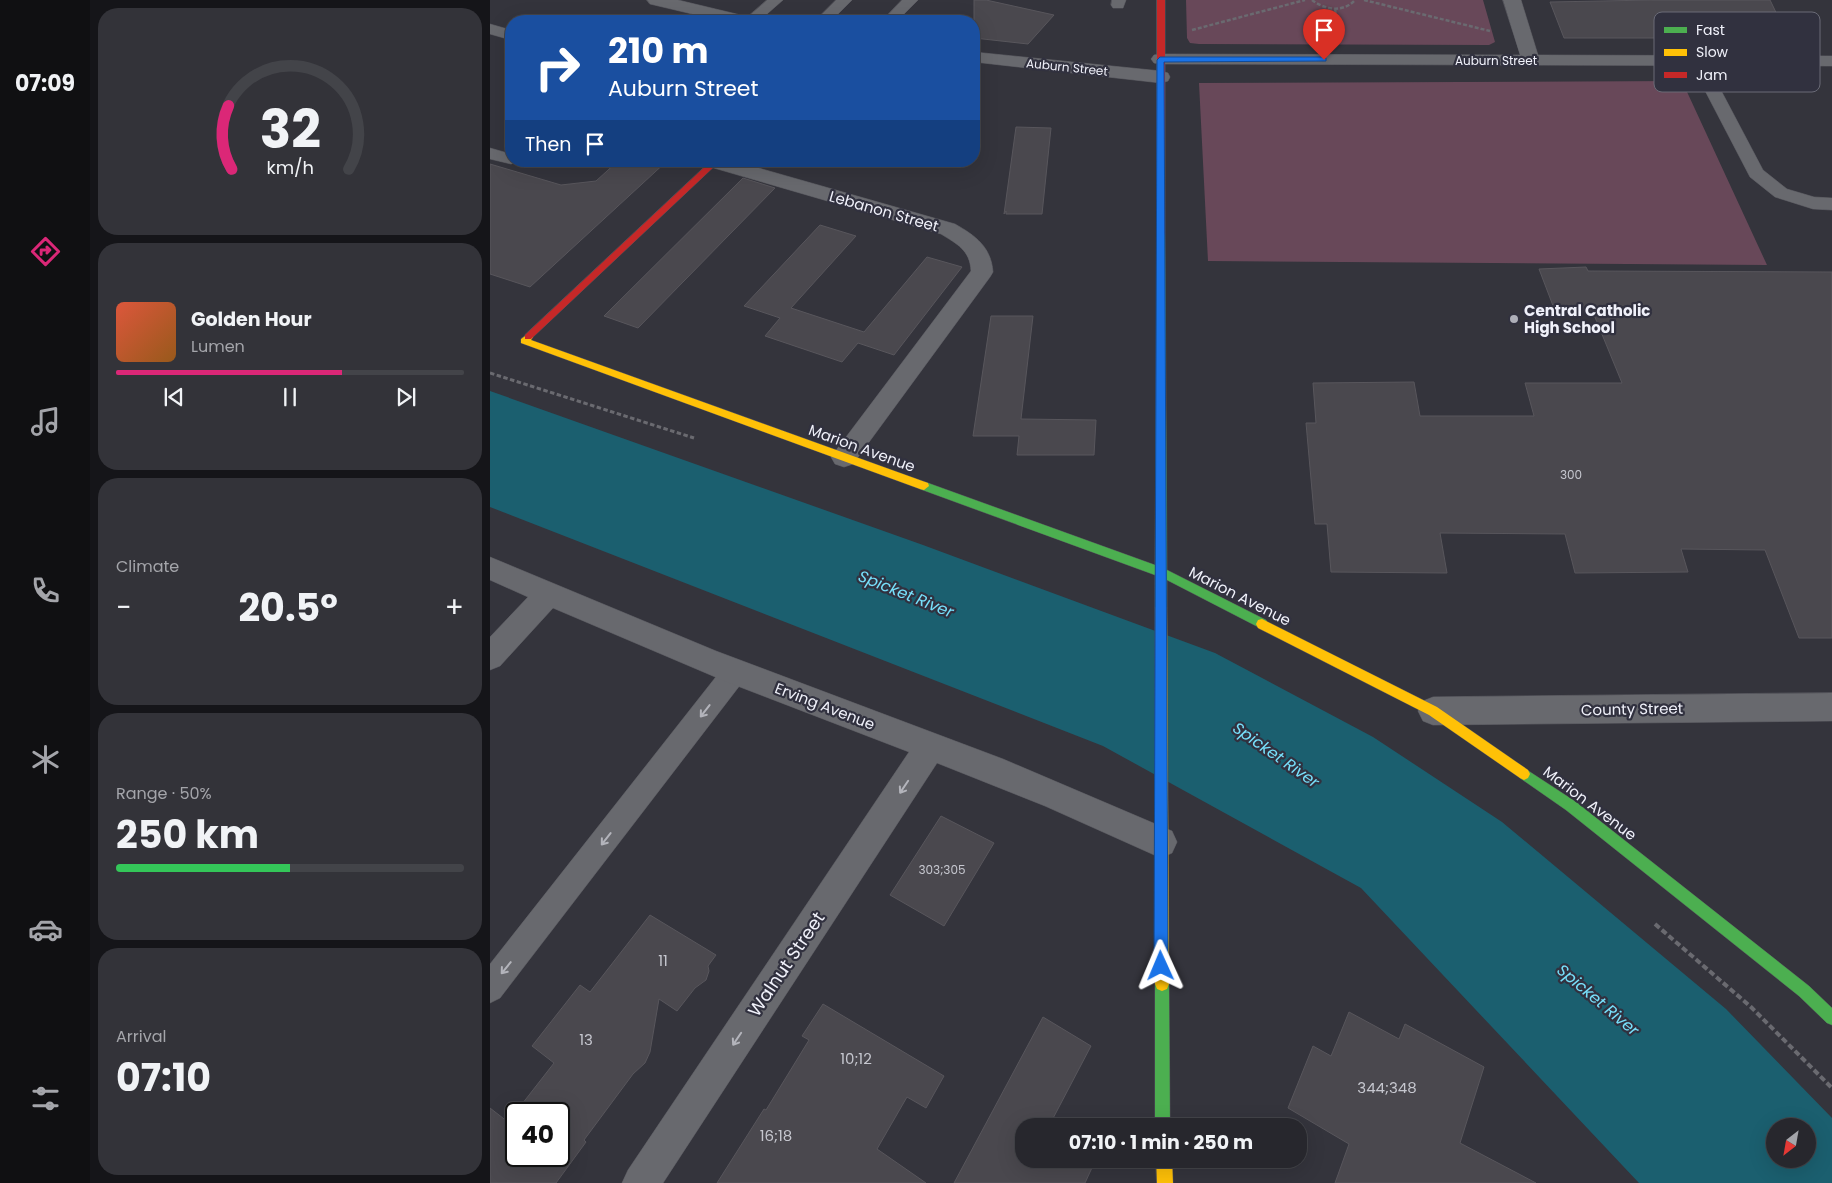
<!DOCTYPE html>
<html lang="en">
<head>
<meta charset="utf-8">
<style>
  body { margin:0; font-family:Poppins,sans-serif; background:#333339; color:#f1f3f6; height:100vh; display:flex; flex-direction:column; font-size:19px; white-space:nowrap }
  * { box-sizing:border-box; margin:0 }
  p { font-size:16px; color:#a4a5aa }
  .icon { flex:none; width:28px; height:28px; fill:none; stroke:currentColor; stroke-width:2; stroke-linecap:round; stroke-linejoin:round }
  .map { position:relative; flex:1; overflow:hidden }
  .side { display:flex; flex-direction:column; gap:8px; padding:8px; background:#151519; width:400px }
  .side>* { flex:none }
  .guide { position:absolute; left:15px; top:15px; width:475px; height:152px; border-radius:20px; box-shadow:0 5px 20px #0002,0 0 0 1px #434449; background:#1a4fa0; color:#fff; overflow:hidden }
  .needle { width:32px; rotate:211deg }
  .buttons { position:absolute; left:1276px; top:1118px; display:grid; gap:10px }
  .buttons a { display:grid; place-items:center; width:50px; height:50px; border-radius:50%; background:#27272d; box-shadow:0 5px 20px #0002,0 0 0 1px #434449; font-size:25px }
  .speed { position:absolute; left:15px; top:1102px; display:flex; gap:10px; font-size:25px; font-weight:700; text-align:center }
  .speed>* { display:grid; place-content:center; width:65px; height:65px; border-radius:50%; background:#27272d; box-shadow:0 5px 20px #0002,0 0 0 1px #434449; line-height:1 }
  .speed .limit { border:2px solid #111; border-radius:8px; background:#fff; color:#111 }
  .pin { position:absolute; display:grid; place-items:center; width:42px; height:42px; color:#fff; margin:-51px -21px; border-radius:50% 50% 50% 0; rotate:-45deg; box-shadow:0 0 5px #0007 }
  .pin .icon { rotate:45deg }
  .me { position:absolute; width:55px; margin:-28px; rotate:359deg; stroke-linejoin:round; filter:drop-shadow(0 0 4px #0008) }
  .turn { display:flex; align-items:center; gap:18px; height:105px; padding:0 20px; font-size:22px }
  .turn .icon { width:65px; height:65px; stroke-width:2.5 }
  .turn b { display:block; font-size:35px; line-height:42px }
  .then { display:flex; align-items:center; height:48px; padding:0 20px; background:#0003; gap:10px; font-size:19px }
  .big { font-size:38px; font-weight:700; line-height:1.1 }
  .side .card { flex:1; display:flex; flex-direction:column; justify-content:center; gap:8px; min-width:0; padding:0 18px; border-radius:20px; background:#333339 }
  .side .dial { align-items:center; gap:0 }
  .dial svg { height:130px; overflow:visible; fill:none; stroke:#434449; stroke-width:7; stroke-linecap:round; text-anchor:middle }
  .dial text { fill:#f1f3f6; stroke:none }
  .song { display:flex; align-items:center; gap:15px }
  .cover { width:60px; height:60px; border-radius:8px; background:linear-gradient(135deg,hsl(10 70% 55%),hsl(30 70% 35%)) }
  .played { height:5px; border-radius:2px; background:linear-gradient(90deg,#db2777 65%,#434449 65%) }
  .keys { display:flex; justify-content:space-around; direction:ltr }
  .heat { display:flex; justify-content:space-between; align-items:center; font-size:28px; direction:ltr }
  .charge { height:8px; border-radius:4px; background:linear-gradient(90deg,#34c759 50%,#434449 0) }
  .trip { position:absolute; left:525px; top:1118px; width:292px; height:50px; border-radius:20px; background:#27272d; box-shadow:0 5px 20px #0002,0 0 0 1px #434449; font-weight:700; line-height:50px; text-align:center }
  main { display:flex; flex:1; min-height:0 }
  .tab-bar { display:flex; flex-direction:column; width:90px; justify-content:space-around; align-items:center; background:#101012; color:#a4a5aa }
  .tab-bar .icon { width:35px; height:35px }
  .tab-bar .current { color:#db2777 }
  .tab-bar b { font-size:22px; color:#f1f3f6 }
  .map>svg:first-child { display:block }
  .green { fill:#684859 }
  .water { fill:#1b5f6f; fill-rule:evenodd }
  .building { fill:#4a484e; stroke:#58565c; fill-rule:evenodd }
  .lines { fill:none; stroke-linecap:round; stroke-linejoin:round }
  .lane-casing { stroke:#53535a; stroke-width:1 }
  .street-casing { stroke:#53535a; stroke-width:1 }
  .fast-casing { stroke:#53535a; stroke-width:1 }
  .slow-casing { stroke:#53535a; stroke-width:1 }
  .jam-casing { stroke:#53535a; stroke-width:1 }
  .path-far2 { stroke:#6a6a70; stroke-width:2.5; stroke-dasharray:4 2; stroke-linecap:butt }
  .path-far1 { stroke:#6a6a70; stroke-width:3; stroke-dasharray:4.5 2.5; stroke-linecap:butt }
  .path { stroke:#6a6a70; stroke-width:4; stroke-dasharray:6 3; stroke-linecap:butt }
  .lane { fill:#68696e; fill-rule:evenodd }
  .street { fill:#68696e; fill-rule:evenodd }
  .fast { fill:#4caf50; fill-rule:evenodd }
  .slow { fill:#ffc107; fill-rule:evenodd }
  .jam { fill:#c62828; fill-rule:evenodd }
  .oneway { stroke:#b3b4bb }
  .route { fill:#1a73e8; stroke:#114b97 }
  .poi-dot { fill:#aeafb8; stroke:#31313f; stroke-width:2 }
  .labels { text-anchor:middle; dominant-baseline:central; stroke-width:4.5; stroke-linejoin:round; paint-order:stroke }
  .far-street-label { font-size:12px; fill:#f0f1fa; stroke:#31313f }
  .number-label { font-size:12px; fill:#c6c7cf }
  .street-label { font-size:15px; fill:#f0f1fa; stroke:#31313f }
  .poi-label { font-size:15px; font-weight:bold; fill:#f0f1fa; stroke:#31313f; text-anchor:start }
  .near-number-label { font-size:15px; fill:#c6c7cf }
  .water-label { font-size:16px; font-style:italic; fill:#77e0fb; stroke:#31313f }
  .near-street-label { font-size:18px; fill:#f0f1fa; stroke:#31313f }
  .key { fill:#31313f; stroke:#6a6b77; stroke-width:1 }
  .key-label { font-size:14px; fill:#f0f1fa }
</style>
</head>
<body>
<main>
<nav class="tab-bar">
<b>07:09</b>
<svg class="icon current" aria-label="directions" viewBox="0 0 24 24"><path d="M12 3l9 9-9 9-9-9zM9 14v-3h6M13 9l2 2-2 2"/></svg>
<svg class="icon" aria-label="music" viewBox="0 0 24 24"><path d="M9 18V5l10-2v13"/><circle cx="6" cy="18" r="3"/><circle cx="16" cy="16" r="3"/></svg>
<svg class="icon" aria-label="phone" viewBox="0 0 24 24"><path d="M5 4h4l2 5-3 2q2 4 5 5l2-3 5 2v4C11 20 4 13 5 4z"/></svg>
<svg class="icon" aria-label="climate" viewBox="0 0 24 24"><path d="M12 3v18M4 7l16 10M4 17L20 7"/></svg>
<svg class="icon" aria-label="car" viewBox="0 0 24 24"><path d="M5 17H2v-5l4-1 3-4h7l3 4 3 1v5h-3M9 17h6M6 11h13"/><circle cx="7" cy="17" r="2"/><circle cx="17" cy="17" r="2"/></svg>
<svg class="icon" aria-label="filters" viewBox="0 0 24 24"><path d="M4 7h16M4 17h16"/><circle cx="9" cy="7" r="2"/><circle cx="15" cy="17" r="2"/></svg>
</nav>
<section class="side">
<div class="card dial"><svg viewBox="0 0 100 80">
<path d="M14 69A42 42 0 1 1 86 69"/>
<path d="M14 69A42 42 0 0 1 12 30" stroke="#db2777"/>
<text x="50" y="56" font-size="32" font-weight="700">32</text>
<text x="50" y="72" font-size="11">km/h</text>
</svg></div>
<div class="card">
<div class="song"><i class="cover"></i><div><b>Golden Hour</b><p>Lumen</p></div></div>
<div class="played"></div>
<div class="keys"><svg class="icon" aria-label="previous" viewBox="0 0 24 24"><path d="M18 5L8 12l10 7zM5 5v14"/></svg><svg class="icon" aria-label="pause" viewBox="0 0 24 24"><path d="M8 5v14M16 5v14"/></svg><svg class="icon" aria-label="next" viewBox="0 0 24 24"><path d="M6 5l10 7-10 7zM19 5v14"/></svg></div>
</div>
<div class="card"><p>Climate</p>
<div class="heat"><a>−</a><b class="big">20.5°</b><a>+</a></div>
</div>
<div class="card"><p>Range · 50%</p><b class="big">250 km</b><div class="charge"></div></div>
<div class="card"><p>Arrival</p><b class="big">07:10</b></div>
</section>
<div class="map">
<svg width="1342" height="1183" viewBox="0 0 1342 1183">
  <rect width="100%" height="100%" fill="#34343c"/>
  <!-- green -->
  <path class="green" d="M696 0H993L1005 42 999 45 709 44 700 43 697 38Z
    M1192 81 1277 265 718 261 709 83Z"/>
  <!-- water -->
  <path class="water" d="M0 391 433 545 725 653 883 737 1012 822 1236 1009 1342 1118V1183H1149L871 888 613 746 0 507ZM1285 1126H1318V1159H1285Z"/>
  <!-- building -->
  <path class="building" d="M484 0H496L564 15 538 44 484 38Z
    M1162 0H1280L1294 29 1242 41H1229L1228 38H1074L1060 2Z
    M526 127 561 128 552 214H516V211L514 214Z
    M128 161H177L40 287 0 274V164L71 185 106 181Z
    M253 178 285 188 148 328 114 316Z
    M330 225 366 236 301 308 374 332 437 257 472 267 404 355 368 343 352 362 275 336 290 318 254 306Z
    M1096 267 1098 271 1342 272V638H1309L1275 550 1191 549 1198 572 1085 573 1075 534 950 533 957 573 841 572 837 524H825L816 423H826L823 383 924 382 930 416H1044L1035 383H1132L1102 310 1065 311 1049 269Z
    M501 316H543L531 419 606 420 604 455H527L529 436H483Z
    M451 816 504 843 454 926 400 895Z
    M160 915 226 955 218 966 219 971 216 980 205 988 187 1011 169 999 160 1052 155 1063 143 1074 94 1140 96 1142 66 1183H0V1108L18 1122 64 1063 42 1046 90 985 100 992ZM26 1114H69V1156H26Z
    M333 1004 454 1076 436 1108 417 1097 387 1149 436 1183H227L274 1109 276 1110 319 1040 312 1036Z
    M859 1012 909 1039 915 1024 994 1067 970 1143 1046 1183H845L859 1144 798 1108 823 1046 841 1056Z
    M553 1017 601 1046 559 1126H534V1159H606L595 1183H464Z"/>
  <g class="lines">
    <defs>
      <path id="lane" d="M277 0H293L269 21H253Z
        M346 0H362L341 21H325Z
        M412 0H428L407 21H392Z
        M622 0H636L633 8H623L621 5Z
        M0 24 21 30V40L0 34Z
        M1207 55 1213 57 1215 60 1273 170 1297 189 1324 197 1342 198V210L1323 209 1285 197 1260 177 1199 60 1201 57Z
        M0 148 21 154V161H28L21 164 0 159Z
        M245 661 254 664 257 672 254 680 10 998 0 1003V964L236 664Z"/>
      <path id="street" d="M157 0H188L259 17 262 21H232L160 4Z
        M1013 0H1031L1048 55 1342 56V66L670 64 664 63 661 59 664 55 670 54 1030 55Z
        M484 52 671 71 678 73 680 77 678 81 671 83 484 62Z
        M244 161 465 224C486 236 501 247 503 272L500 277 363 464 354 467 345 464 341 457 481 271C480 250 467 244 451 234L217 166 214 162Z
        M0 557 226 651 513 759 682 831 687 842 682 853 671 858 555 806 447 763 173 1183H132L138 1170 419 752 237 682 63 608 10 666 0 670V637L38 597 0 580Z
        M1342 693V721L943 725 933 721 928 711 933 701 943 697Z"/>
      <path id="fast" d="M671 231 675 234 677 570 776 620 778 624 776 628 772 629 677 580V608L675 611 671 613 667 611 665 608V575L430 489 429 486 434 482 438 483 665 565 667 234Z
        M1034 768 1086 802 1319 986 1342 1008V1025L1337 1023 1309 996 1076 810 1030 778 1028 774 1030 770Z
        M672 977 677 979 679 984 680 1126H665V984L667 979Z"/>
      <path id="slow" d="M38 334 43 337 41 340 438 483 439 486 434 490 430 489 31 343V339Z
        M671 603 675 605 677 608 679 984 677 989 672 991 667 989 665 984V608L667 605Z
        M772 619 947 707 1038 770 1040 774 1038 778 1034 780 1030 778 939 715 768 628 766 624 768 620Z
        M666 1159H682L683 1183H667Z"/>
      <path id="jam" d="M667 0H675V234L671 237 667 234Z
        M221 161H230L41 339H35V335Z"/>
    </defs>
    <!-- lane casing -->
    <use href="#lane" class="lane-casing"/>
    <!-- street casing -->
    <use href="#street" class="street-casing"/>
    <!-- fast casing -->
    <use href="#fast" class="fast-casing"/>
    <!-- slow casing -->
    <use href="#slow" class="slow-casing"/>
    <!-- jam casing -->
    <use href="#jam" class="jam-casing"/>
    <!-- path-far2 -->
    <path class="path-far2" d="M822 0C835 10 853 13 865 0
      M874 0 1000 31
      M845 9 849 34
      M702 30 815 0"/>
    <!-- path-far1 -->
    <path class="path-far1" d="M0 373 204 438"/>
    <!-- path -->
    <path class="path" d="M1165 924 1261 1007 1342 1088"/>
    <!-- lane -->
    <use href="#lane" class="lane"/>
    <!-- street -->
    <use href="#street" class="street"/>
    <!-- fast -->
    <use href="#fast" class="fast"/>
    <!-- slow -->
    <use href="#slow" class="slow"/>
    <!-- jam -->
    <use href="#jam" class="jam"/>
  </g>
  <!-- one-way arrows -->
  <defs><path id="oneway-shaft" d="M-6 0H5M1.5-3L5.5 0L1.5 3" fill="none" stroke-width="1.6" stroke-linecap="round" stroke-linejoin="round" transform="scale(1.25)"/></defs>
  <g class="oneway">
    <use href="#oneway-shaft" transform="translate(215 711) rotate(128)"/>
    <use href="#oneway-shaft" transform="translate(414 787) rotate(124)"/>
    <use href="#oneway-shaft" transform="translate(116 839) rotate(128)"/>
    <use href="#oneway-shaft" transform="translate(16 968) rotate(129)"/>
    <use href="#oneway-shaft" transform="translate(247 1039) rotate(124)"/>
  </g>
  <!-- route -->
  <path class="route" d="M834 57 836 58V61L674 62 678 966 676 970 671 973 666 970 664 966 667 60 670 57Z"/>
  <!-- markers -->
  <circle class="poi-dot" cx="1024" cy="319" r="5"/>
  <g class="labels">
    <!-- far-street labels -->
    <g class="far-street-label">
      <text x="1006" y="60">Auburn Street</text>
      <text transform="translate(577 67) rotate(6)">Auburn Street</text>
    </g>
    <!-- number labels -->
    <g class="number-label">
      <text x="1081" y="474">300</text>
      <text x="452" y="869">303;305</text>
    </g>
    <!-- street labels -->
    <g class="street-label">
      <text transform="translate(394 211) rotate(16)">Lebanon Street</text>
      <text transform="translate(372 448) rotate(20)">Marion Avenue</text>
      <text transform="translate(750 596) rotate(27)">Marion Avenue</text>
      <text transform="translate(335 706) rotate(21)">Erving Avenue</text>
      <text transform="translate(1142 709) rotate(-1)">County Street</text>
      <text transform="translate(1100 803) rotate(37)">Marion Avenue</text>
    </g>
    <!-- poi labels -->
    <g class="poi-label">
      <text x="1034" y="310">Central Catholic<tspan x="1034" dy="17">High School</tspan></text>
    </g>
    <!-- near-number labels -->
    <g class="near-number-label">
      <text x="173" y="960">11</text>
      <text x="96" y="1039">13</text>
      <text x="366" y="1058">10;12</text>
      <text x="897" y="1087">344;348</text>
      <text x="286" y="1135">16;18</text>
    </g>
    <!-- water labels -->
    <g class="water-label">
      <text transform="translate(416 594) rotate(22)">Spicket River</text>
      <text transform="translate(786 755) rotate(35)">Spicket River</text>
      <text transform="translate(1108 1000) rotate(40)">Spicket River</text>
    </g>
    <!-- near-street labels -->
    <g class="near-street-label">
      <text transform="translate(296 964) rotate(-56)">Walnut Street</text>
    </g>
  </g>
  <!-- legend -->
  <rect x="1164" y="12" width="166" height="80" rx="8" class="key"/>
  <rect x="1174" y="27" width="23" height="6" fill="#4caf50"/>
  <rect x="1174" y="49" width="23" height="7" fill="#ffc107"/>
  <rect x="1174" y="72" width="23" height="6" fill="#c62828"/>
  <g class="key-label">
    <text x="1206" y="35">Fast</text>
    <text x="1206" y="57">Slow</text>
    <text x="1206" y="80">Jam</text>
  </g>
</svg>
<div class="buttons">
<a><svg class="needle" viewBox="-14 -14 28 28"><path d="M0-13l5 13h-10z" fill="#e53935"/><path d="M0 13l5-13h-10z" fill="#a4a5aa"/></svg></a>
</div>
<div class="speed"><div class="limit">40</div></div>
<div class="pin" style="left:834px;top:60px;background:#d93025"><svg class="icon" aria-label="arrive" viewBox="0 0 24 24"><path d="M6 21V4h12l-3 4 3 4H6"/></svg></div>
<svg class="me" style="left:671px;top:966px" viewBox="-20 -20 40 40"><path d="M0-17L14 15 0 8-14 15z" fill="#1a73e8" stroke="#fff" stroke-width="4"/></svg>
<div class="trip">07:10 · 1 min · 250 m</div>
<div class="guide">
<div class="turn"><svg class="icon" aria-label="right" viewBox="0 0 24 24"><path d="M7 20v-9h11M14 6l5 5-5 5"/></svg><div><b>210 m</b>Auburn Street</div></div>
<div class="then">Then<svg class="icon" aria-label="arrive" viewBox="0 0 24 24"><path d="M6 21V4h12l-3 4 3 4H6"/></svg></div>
</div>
</div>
</main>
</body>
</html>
